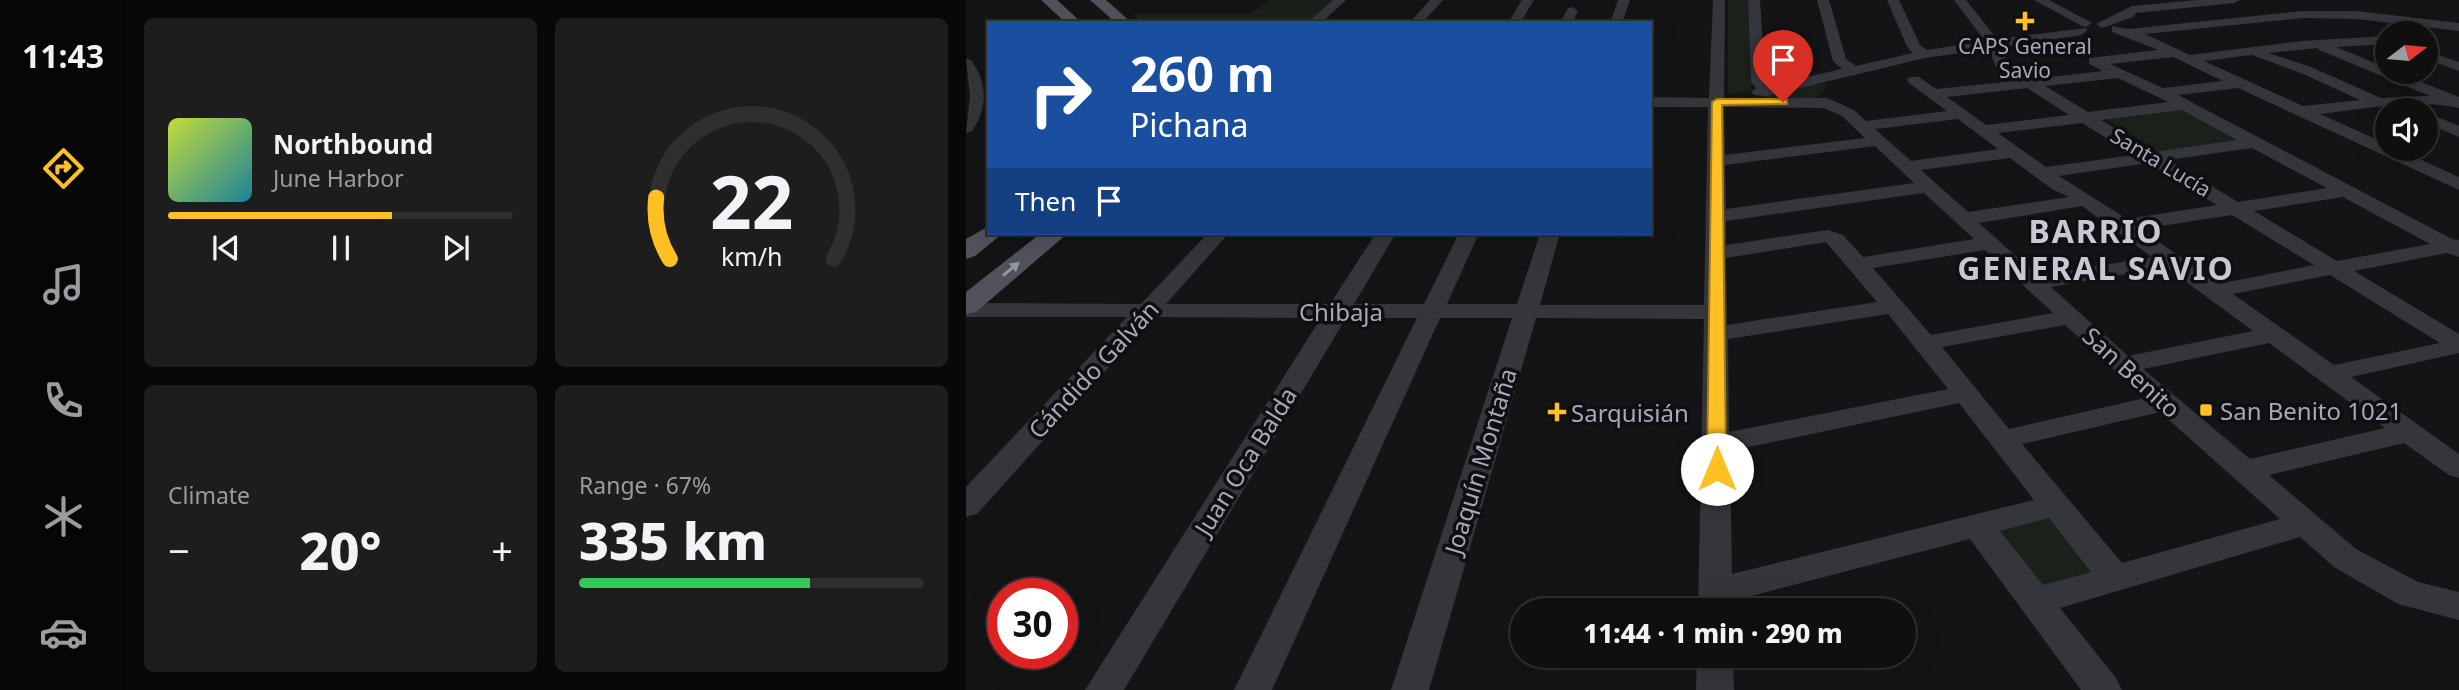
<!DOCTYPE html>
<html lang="en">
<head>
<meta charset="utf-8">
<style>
  body { margin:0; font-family:"Noto Sans",sans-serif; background:#1d1d1e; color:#f1f3f6; height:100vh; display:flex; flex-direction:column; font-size:26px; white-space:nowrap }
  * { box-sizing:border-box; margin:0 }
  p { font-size:23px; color:#9b9c9f }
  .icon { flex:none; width:38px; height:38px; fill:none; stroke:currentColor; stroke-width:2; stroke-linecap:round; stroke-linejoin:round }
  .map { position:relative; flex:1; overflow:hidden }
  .side { display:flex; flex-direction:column; gap:18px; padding:18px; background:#080809; width:840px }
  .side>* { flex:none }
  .banner { position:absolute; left:21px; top:21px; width:665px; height:214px; border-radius:0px; box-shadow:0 7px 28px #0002,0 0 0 2px #2f2f30; background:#1a4fa0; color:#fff; overflow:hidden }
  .needle { width:46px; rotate:74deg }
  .controls { position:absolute; left:1409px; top:21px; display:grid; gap:14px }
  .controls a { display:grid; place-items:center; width:63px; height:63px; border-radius:50%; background:#0f0f10; box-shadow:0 7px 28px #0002,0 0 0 2px #2f2f30; font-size:35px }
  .speed { position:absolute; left:21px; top:578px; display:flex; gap:14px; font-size:35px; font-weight:700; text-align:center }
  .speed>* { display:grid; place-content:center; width:91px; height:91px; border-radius:50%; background:#0f0f10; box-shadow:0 7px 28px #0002,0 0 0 2px #2f2f30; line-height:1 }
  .speed .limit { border:10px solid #d22; background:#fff; color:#111 }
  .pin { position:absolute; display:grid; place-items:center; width:60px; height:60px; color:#fff; margin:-72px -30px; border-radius:50% 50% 50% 0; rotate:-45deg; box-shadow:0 0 7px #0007 }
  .pin .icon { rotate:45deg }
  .me { position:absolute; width:77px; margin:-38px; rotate:0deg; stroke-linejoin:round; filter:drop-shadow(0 0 5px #0008) }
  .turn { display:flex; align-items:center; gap:24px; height:147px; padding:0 28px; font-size:32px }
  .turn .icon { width:91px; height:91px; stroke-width:2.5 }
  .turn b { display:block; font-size:49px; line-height:60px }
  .then { display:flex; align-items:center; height:66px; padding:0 28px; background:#0003; gap:14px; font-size:26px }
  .big { font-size:52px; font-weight:800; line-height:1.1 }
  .side .widget { flex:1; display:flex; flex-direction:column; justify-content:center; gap:10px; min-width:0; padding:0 24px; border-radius:10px; background:#1d1d1e }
  .side .dial { align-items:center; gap:0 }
  .dial svg { height:182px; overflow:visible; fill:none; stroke:#2f2f30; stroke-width:7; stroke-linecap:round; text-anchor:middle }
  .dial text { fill:#f1f3f6; stroke:none }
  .song { display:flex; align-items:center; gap:21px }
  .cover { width:84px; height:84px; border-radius:10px; background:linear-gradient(135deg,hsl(70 70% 55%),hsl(190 70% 35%)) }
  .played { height:7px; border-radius:4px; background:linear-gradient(90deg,#ffc023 65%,#2f2f30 65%) }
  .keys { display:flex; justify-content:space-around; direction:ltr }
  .heat { display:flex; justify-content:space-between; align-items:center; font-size:38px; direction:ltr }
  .charge { height:10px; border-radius:5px; background:linear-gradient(90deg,#34c759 67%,#2f2f30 0) }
  .side .tiles { flex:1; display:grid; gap:18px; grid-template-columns:repeat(2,1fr) }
  .trip { position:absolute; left:544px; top:598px; width:406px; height:70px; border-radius:35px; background:#0f0f10; box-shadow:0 7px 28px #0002,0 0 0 2px #2f2f30; font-weight:800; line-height:70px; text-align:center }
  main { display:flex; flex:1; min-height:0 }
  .tabs { display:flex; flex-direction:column; width:126px; justify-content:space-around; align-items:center; background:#060606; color:#9b9c9f }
  .tabs .icon { width:49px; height:49px }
  .tabs .on { color:#ffc023 }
  .tabs b { font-size:32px; color:#f1f3f6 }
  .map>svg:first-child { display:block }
  .green { fill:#1a211b }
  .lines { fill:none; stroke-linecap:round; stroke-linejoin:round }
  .minor { fill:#35363b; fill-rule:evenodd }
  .major { fill:#51525b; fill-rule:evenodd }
  .oneway { fill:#9498a5 }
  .route { fill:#ffc023; stroke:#a67d17; stroke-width:2 }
  .poi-dot { fill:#ffc023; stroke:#0f0f11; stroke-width:2.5 }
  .labels { text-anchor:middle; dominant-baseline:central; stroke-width:7; stroke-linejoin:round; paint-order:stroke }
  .far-poi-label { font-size:21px; fill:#a5a9b8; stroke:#0f0f11 }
  .far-street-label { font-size:21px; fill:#a5a9b8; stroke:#0f0f11 }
  .street-label { font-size:24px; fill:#a5a9b8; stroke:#0f0f11 }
  .poi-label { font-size:24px; fill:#a5a9b8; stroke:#0f0f11; text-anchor:start }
  .district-label { font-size:32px; font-weight:bold; letter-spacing:2px; fill:#c6c9d3; stroke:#0f0f11 }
</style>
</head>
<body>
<main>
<nav class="tabs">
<b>11:43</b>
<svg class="icon on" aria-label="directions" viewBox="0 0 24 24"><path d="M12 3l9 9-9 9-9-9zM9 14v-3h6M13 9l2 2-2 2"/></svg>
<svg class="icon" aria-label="music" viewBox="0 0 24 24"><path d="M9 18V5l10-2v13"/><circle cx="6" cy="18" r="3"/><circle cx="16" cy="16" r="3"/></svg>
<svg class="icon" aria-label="phone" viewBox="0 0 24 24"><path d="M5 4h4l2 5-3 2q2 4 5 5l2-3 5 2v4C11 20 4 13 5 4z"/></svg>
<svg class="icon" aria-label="climate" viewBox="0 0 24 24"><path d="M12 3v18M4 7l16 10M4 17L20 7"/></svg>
<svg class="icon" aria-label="car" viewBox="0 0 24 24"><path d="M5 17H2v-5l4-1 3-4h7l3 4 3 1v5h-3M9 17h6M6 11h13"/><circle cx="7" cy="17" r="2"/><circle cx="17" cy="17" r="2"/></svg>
</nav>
<section class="side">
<div class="tiles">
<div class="widget">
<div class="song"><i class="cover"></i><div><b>Northbound</b><p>June Harbor</p></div></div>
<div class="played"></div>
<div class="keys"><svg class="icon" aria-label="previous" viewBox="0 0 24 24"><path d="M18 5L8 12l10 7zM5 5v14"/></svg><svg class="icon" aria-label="pause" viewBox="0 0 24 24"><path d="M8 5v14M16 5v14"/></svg><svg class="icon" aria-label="next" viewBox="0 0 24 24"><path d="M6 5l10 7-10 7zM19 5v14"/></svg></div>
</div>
<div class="widget dial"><svg viewBox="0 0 100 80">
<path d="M14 69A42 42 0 1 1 86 69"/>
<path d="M14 69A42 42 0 0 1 8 42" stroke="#ffc023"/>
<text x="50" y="56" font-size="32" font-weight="700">22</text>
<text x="50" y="72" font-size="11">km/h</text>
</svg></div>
<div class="widget"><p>Climate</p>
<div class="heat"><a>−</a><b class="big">20°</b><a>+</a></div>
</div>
<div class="widget"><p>Range · 67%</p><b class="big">335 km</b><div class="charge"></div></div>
</div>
</section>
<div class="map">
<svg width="1493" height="690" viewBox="0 0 1493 690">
  <rect width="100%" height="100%" fill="#141416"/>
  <!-- green -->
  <path class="green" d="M304 0H369L342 23H177L166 14H284Z
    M762 0H782L785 90 769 94 762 92Z
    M854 83 862 85 851 98H799L795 95Z
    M1217 108 1280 141 1196 153 1138 118Z
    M1086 512 1140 575 1074 593 1026 527Z"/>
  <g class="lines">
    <!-- minor -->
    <path class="minor" d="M367 0H380L355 23H341Z
      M464 0H477L456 23H443Z
      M556 0H568L554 23H542Z
      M652 0H664L656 23H644Z
      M747 0H759L758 98H861L888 110 900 121 981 111 943 83 941 80 943 77H953L970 89 1049 81 1030 67 1023 49 959 58 801 96 788 95 785 92 790 88 785 82 782 0H794L799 81 804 85 876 69 867 61 851 0H863L880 59 890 66 947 53 941 47 921 0H933L954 45 961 50 1019 41 988 0H1000L1031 39 1120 28 1121 31 1115 35 1036 47 1041 63 1066 79 1137 71 1123 64V58L1192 50 1146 32V26L1162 29 1337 11H1391L1493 23V31L1391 19 1338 18 1179 34 1224 55 1336 41 1421 36V44L1370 47 1421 68V72H1430L1493 97V108C1453 98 1396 109 1354 114L1421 144V149H1431L1493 177V190L1272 88 1212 95 1486 239 1493 240V257L1481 253 1388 271 1493 334V353L1385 377 1493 454V478L1483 475 1438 443 1303 475 1390 549 1452 582 1493 592V620L1432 604 1368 567 1334 537 1094 608 1150 678 1156 690H1115L1004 539 766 601V611H732L738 319 570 318 463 690H425L546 318H474L306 690H268L451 318H380L158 690H119L355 318 188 317 11 514 0 517V487L161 317H0V303L175 304 242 233H263L200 304H364L410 233H430L388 304H458L493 233H513L481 304H551L574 233H594L574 305H738L742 107H684V97L743 98ZM1352 48 1353 50 1464 96 1415 98 1345 67 1302 53ZM1286 55 1335 73 1394 100 1337 106 1238 61ZM1207 57 1257 81 1197 88 1144 64ZM1152 78 1202 102 1122 112 1079 86ZM1061 88 1103 115 1020 125 981 97ZM758 107 858 108 876 116 899 138 759 155ZM1216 110 1271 140 1188 152 1135 120ZM992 119 1032 149 945 161 909 129ZM1116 123 1168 155 1080 167 1032 133ZM909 146 948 183 760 209 759 165ZM1286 148 1361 188 1272 202 1202 160ZM1044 158 1086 189 1103 197 1002 212 955 170ZM1182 163 1251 205 1161 219 1093 176ZM958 193 1008 239 897 257 877 235 862 230 760 245V221ZM1377 197 1464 244 1371 261 1288 211ZM1116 206 1186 257 1072 276 1013 223ZM1266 215 1348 265 1252 284 1175 229ZM860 242 911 302 761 325 760 258ZM1019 250 1087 313 965 335 907 268ZM1200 267 1287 331 1162 356 1085 287ZM1364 275 1474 343 1368 365 1267 294ZM922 314 982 389 763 432 762 339ZM1099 325 1179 398 1043 429 976 347ZM1303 343 1419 428 1284 459 1177 369ZM993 403 1068 500 766 574 764 451ZM1194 412 1314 519 1156 563 1056 444ZM1083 518 1125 572 1077 585 1034 531Z
      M1068 0H1083L1126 23 1120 27 1116 26Z
      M1232 0H1274L1268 3 1170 13 1167 17 1136 28 1130 24 1166 6Z
      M606 7 612 11 606 23H594L602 8Z
      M1460 51 1493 62V71L1460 59Z
      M0 59 5 60C22 84 22 107 6 131L0 133 4 96Z
      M1460 112 1493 126V137L1460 123Z
      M731 656H767L768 690H730Z"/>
    <!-- major -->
    <path class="major" d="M75 0H91L116 23H100Z
      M124 0H140L166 23H150Z
      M23 226V233H37L9 256 0 259V239Z
      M75 233H102L10 312 0 314V292Z"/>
  </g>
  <!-- one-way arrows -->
  <defs><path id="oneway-solid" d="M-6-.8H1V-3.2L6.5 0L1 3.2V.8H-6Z" transform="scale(1.75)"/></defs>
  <use class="oneway" href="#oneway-solid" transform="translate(45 269) rotate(-39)"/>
  <!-- route -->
  <path class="route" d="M817 99 821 100V104L756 105 760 469 757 474H744L741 469 746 102 751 99Z"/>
  <!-- markers -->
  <g class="poi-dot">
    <path d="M1055.5 10.5h7v7h7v7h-7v7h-7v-7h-7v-7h7z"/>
    <rect x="1233" y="403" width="14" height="14" rx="3.5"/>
    <path d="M587.5 401.5h7v7h7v7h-7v7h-7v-7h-7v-7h7z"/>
  </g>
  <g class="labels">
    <!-- far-poi labels -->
    <g class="far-poi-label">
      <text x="1059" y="46">CAPS General<tspan x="1059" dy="24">Savio</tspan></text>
    </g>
    <!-- far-street labels -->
    <g class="far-street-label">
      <text transform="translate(1195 162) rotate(31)">Santa Lucía</text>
    </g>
    <!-- street labels -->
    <g class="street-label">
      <text x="375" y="311">Chibaja</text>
      <text transform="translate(127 369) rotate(-47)">Cándido Galván</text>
      <text transform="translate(1166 372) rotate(42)">San Benito</text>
      <text transform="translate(279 461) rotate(-58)">Juan Oca Balda</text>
      <text transform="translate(514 461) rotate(-73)">Joaquín Montaña</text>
    </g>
    <!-- poi labels -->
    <g class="poi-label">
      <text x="1254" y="410">San Benito 1021</text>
      <text x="605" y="412">Sarquisián</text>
    </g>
    <!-- district labels -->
    <g class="district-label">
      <text x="1130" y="230">BARRIO<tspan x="1130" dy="37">GENERAL SAVIO</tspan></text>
    </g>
  </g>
</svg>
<div class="controls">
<a><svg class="needle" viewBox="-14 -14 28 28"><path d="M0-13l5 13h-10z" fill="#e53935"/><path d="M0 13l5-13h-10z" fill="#9b9c9f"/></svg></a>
<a><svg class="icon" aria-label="sound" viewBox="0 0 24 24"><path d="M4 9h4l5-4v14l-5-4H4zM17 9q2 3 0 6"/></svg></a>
</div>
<div class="speed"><div class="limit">30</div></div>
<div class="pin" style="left:817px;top:102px;background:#d93025"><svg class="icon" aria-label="arrive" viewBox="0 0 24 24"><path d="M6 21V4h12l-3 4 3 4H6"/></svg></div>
<svg class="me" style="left:751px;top:469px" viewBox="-20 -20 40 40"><circle r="19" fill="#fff"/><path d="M0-13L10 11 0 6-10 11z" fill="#ffc023"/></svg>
<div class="trip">11:44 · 1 min · 290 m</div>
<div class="banner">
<div class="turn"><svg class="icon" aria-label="right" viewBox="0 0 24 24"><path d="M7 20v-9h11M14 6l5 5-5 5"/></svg><div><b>260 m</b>Pichana</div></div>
<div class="then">Then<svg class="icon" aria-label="arrive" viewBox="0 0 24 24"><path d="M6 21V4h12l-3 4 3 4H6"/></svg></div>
</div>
</div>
</main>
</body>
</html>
